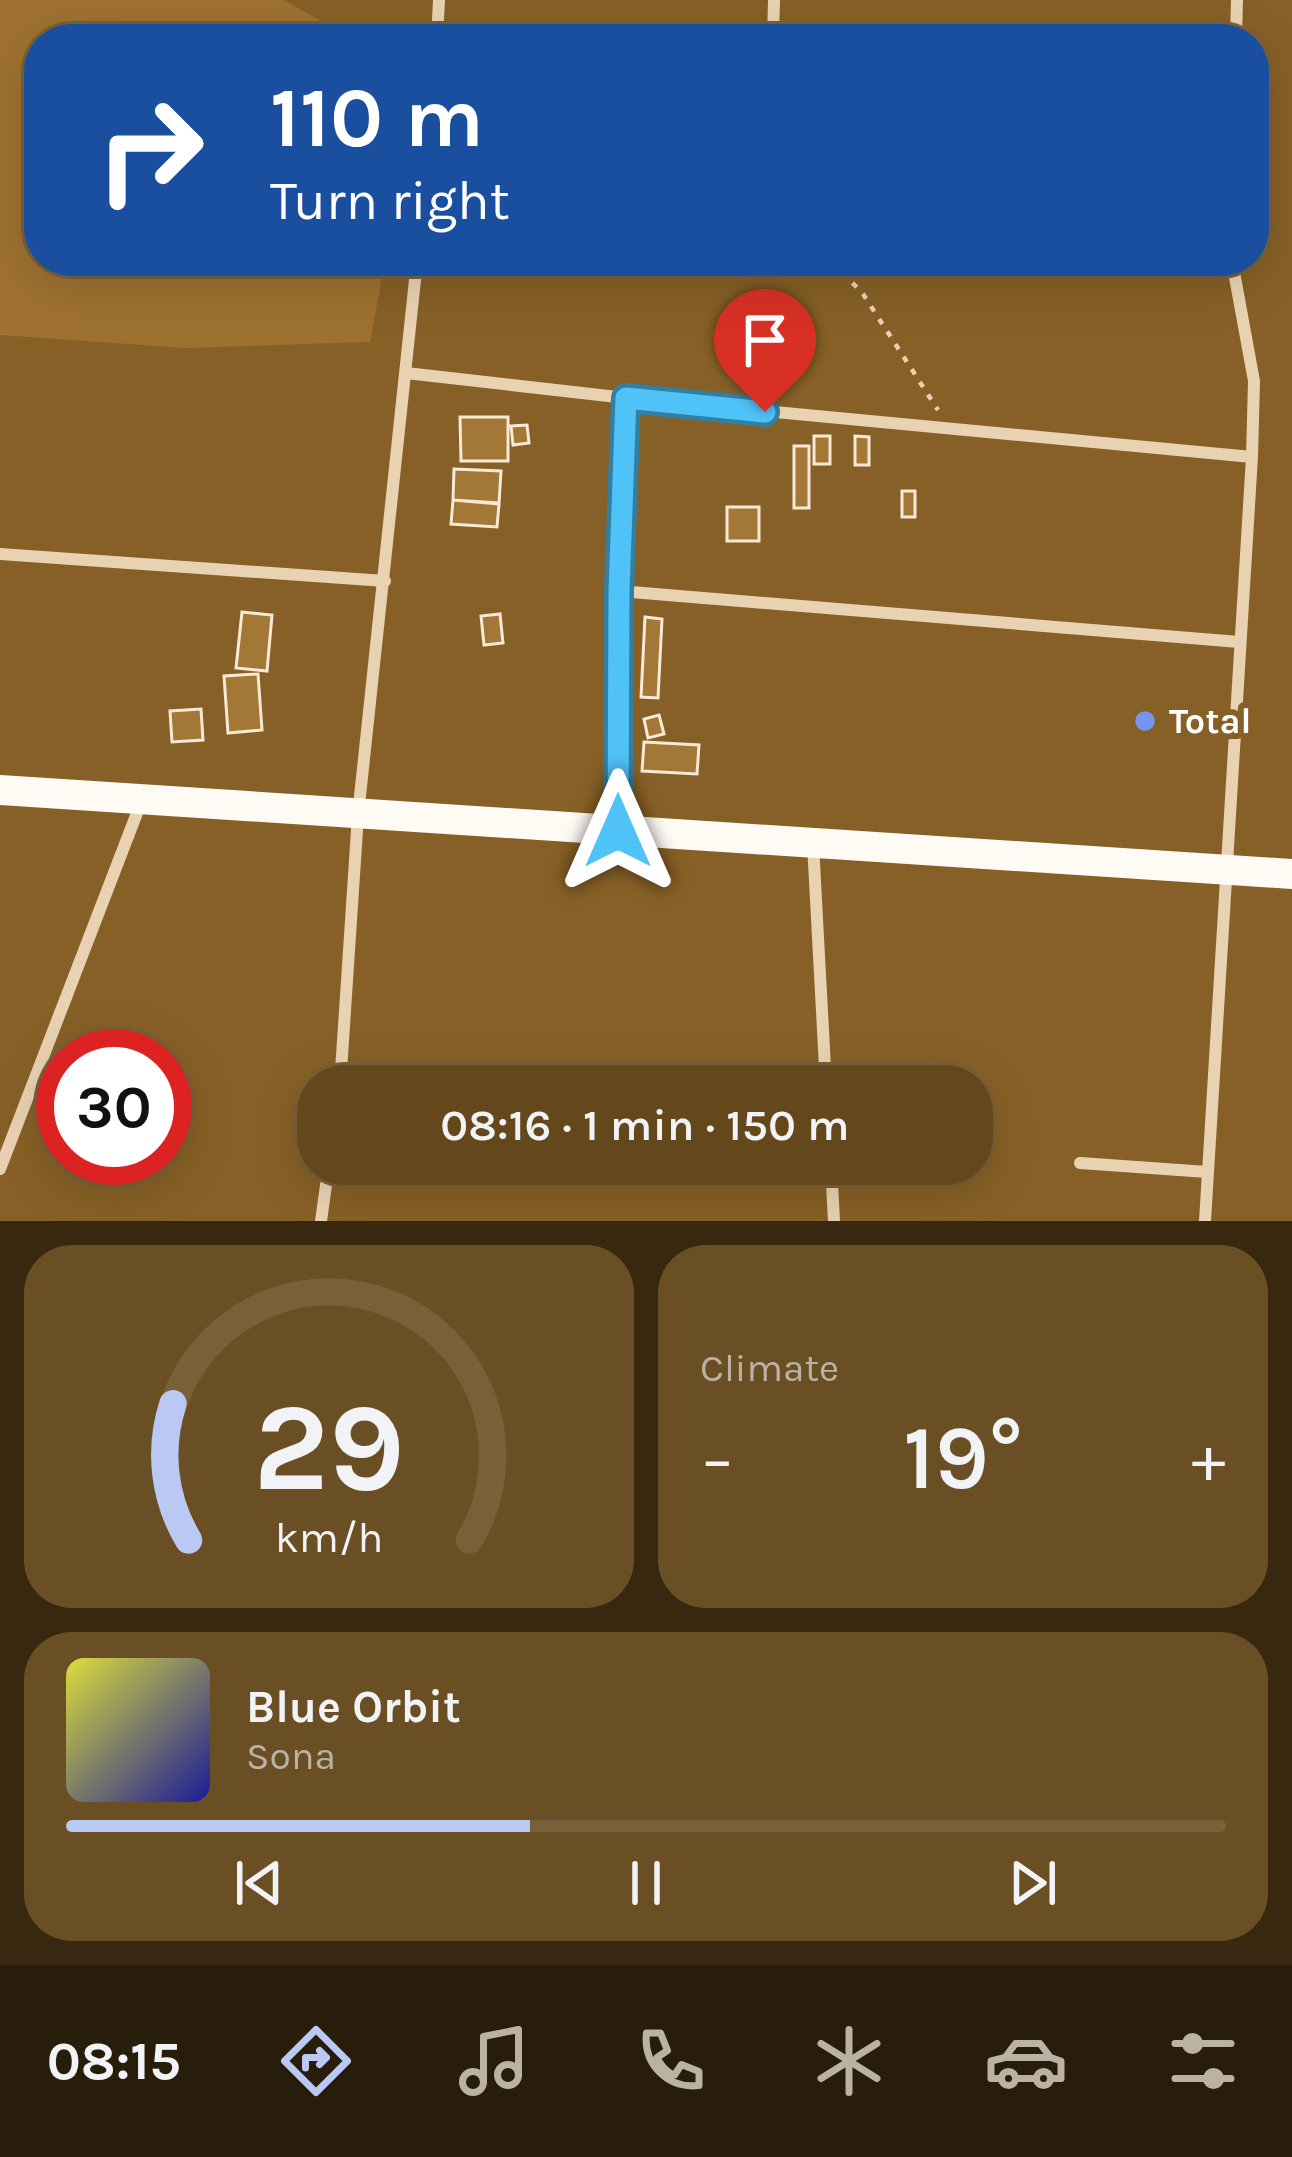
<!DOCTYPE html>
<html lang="en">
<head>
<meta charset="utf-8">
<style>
  body { margin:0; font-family:Karla,sans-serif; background:#6a4f25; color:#f1f3f6; height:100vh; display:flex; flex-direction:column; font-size:45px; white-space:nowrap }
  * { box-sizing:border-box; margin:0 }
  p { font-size:39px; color:#bbb2a3 }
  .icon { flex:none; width:66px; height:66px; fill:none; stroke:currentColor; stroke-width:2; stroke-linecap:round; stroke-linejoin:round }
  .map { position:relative; height:1221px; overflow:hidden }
  .drawer { display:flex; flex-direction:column; gap:24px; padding:24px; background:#37280f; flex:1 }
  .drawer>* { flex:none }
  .banner { position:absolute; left:24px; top:24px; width:1245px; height:252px; border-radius:48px; box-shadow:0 12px 48px #0002,0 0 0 3px #78603b; background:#1a4fa0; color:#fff; overflow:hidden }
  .speed { position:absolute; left:36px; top:1029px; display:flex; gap:24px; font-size:60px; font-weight:700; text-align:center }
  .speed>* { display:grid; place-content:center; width:156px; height:156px; border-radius:50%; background:#64481c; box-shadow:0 12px 48px #0002,0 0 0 3px #78603b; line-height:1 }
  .speed .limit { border:18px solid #d22; background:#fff; color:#111 }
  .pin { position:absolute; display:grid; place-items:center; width:102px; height:102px; color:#fff; margin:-123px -51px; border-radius:50% 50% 50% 0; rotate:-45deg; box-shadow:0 0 12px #0007 }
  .pin .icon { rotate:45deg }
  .me { position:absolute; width:132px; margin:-66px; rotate:0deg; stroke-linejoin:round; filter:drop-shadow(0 0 9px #0008) }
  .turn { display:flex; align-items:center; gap:42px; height:252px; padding:0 48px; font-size:54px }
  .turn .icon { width:156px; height:156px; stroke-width:2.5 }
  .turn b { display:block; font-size:84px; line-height:102px }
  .big { font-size:90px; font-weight:600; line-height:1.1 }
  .drawer .tile { flex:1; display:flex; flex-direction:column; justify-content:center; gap:18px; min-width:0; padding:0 42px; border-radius:48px; background:#6a4f25 }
  .drawer .dial { align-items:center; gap:0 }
  .dial svg { height:312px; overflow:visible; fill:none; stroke:#78603b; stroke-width:7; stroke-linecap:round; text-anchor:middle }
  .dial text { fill:#f1f3f6; stroke:none }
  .song { display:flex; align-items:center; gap:36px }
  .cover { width:144px; height:144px; border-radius:18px; background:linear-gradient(135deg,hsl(60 70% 55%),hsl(240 70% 35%)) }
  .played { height:12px; border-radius:6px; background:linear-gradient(90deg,#bac9f4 40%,#78603b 40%) }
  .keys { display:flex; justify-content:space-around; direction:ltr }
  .heat { display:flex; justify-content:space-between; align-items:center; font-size:66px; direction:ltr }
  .drawer .tiles { flex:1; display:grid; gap:24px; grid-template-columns:1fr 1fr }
  .tile:last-child { grid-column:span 2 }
  .trip { position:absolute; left:297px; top:1065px; width:696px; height:120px; border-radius:48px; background:#64481c; box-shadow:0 12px 48px #0002,0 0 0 3px #78603b; font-weight:600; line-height:120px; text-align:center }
  .tabs { display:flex; height:192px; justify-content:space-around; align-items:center; background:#281d0b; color:#bbb2a3 }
  .tabs .icon { width:84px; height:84px }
  .tabs .active { color:#bac9f4 }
  .tabs b { font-size:54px; color:#f1f3f6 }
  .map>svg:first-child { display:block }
  .green { fill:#9e7130 }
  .building { fill:#a37736; stroke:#f7e9d5; stroke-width:3 }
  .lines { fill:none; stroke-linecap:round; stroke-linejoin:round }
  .path { stroke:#e8d2b1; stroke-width:4.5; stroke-dasharray:6 9; stroke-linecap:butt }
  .minor { stroke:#e8d2b1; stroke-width:12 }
  .primary { stroke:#fefaf4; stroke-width:30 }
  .route-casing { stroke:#337fa1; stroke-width:30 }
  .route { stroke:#4fc3f7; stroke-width:21 }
  .poi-dot { fill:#7695f1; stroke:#866026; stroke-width:4.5 }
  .labels { text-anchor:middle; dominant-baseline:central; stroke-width:12; stroke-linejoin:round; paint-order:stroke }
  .poi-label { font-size:36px; font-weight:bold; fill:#fff; stroke:#866026; text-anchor:start }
</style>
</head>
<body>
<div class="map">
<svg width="1292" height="1221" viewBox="0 0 1292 1221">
  <rect width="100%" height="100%" fill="#866026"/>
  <!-- green -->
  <path class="green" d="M0 0H284L323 22 334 39H39V261H385L370 342 185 348 0 335Z"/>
  <!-- building -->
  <path class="building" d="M636 261H680V277L636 276Z
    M460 417H508V461H461Z
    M527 425 529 443 513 445 511 426Z
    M814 436H830V464H814Z
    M855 436 869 437V465H855Z
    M794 446H809V508H794Z
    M454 469 501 471 499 503 453 500Z
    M902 491H915V517H902Z
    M453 500 499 504 497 527 451 524Z
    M727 507H759V541H727Z
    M242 612 272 615 267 671 236 668Z
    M500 614 503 643 484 645 481 616Z
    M645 617 662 619 658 698 641 697Z
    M258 674 262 730 228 733 224 676Z
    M201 709 203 740 172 742 170 711Z
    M659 715 664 734 648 738 644 719Z
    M644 742 699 745 697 774 642 771Z"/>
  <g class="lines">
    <!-- path -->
    <path class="path" d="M832 261 863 294 938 410"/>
    <!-- minor -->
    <path class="minor" d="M437 39 439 0
      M773 39 774 0
      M1236 39 1237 0
      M406 373 626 398 1252 457
      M0 554 385 581
      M619 591 1239 642
      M618 830 619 591 626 398
      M813 844 826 1086
      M340 1086 358 815 417 261
      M1080 1163 1207 1172
      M831 1164 834 1221
      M0 1169 142 800
      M321 1221 329 1164
      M1205 1221 1252 457 1254 381 1232 261"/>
    <!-- primary -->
    <path class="primary" d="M0 790 1292 874"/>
  </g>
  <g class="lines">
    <defs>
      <path id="route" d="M618 831 619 591 626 398 765 412"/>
    </defs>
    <!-- route casing -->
    <use href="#route" class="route-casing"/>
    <!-- route -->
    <use href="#route" class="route"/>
  </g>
  <!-- markers -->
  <circle class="poi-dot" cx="1145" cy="721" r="12"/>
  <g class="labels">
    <!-- poi labels -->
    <g class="poi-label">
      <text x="1169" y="721">Total</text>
    </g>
  </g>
</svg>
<div class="speed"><div class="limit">30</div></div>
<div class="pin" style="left:765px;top:412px;background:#d93025"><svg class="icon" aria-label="arrive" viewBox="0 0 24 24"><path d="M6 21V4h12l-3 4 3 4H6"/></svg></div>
<svg class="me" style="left:618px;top:831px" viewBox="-20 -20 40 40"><path d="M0-17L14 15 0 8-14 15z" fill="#4fc3f7" stroke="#fff" stroke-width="4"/></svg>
<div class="trip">08:16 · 1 min · 150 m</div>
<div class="banner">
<div class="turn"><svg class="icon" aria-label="right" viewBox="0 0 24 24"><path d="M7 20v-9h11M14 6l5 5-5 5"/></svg><div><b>110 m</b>Turn right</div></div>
</div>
</div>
<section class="drawer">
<div class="tiles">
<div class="tile dial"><svg viewBox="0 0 100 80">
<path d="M14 69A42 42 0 1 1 86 69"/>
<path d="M14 69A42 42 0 0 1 10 34" stroke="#bac9f4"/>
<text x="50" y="56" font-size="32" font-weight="700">29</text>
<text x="50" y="72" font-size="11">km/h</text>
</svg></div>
<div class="tile"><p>Climate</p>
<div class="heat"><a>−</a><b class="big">19°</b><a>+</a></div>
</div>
<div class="tile">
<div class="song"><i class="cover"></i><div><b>Blue Orbit</b><p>Sona</p></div></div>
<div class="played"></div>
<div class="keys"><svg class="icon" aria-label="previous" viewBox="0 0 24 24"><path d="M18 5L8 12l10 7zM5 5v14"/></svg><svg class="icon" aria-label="pause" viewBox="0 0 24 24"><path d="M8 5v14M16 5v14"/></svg><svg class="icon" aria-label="next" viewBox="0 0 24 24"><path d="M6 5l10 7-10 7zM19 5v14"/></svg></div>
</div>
</div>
</section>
<nav class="tabs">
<b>08:15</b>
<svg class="icon active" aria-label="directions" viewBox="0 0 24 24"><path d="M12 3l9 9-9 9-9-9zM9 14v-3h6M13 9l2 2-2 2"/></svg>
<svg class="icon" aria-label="music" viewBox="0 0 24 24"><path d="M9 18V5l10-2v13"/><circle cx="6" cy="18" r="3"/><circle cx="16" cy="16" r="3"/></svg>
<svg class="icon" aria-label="phone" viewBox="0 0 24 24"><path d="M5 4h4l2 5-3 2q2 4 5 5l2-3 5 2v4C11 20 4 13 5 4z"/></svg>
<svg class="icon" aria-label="climate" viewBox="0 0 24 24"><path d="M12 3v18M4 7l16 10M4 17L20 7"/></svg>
<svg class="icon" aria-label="car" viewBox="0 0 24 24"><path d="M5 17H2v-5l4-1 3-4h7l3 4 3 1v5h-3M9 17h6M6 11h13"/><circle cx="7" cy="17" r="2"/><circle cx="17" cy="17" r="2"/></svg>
<svg class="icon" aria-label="filters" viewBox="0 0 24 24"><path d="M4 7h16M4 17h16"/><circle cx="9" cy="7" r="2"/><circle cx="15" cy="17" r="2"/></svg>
</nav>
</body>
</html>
